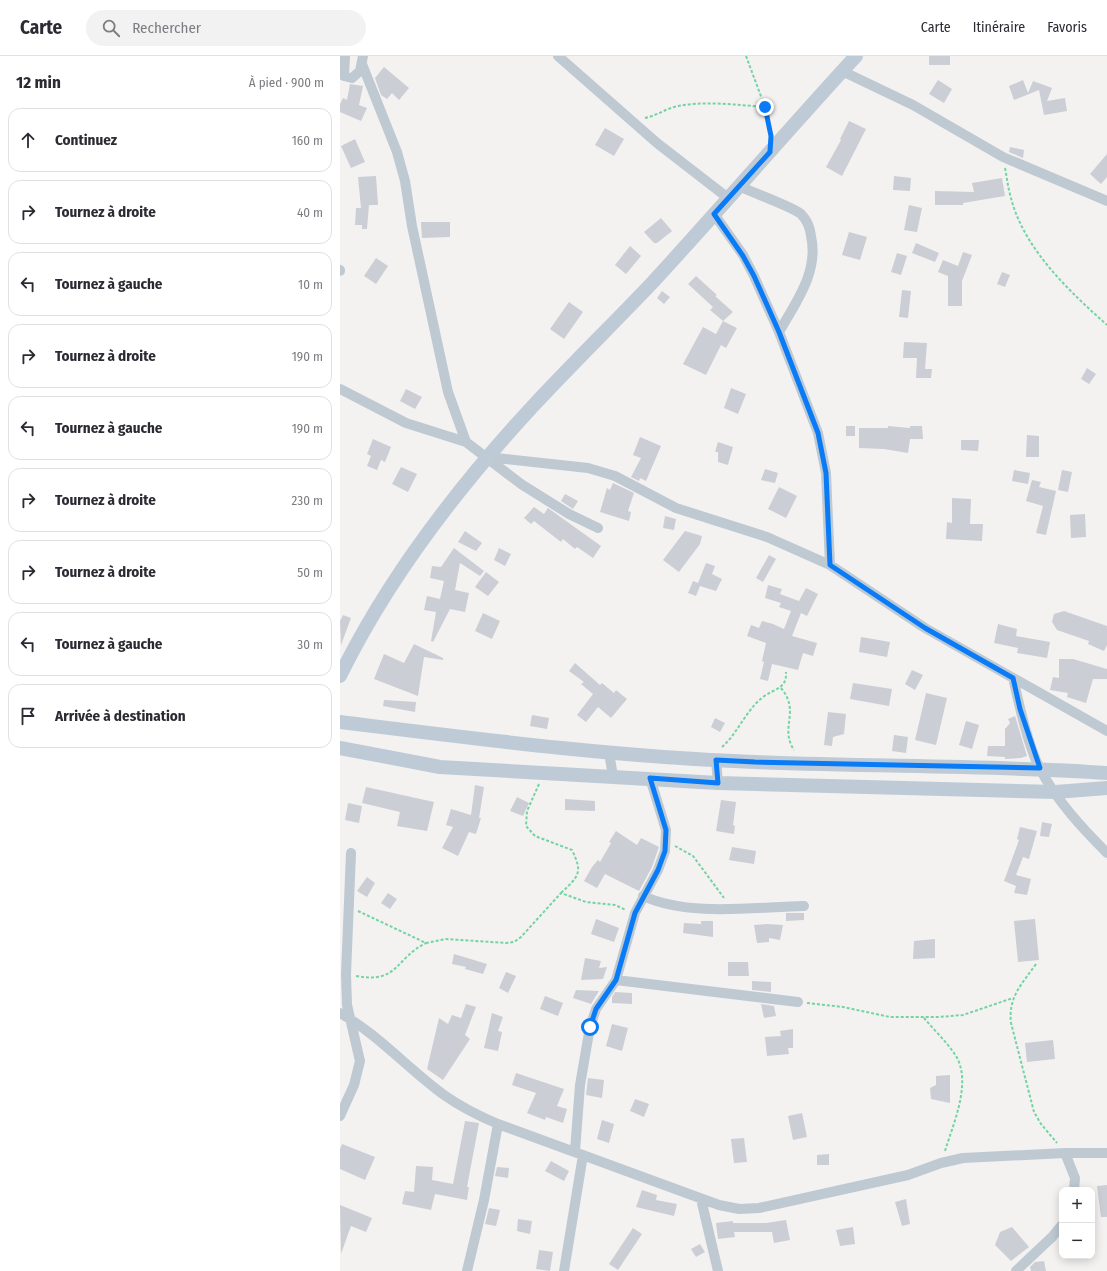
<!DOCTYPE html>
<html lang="fr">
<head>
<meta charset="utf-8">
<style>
	body { margin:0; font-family:"Fira Sans Condensed",sans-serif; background:#f2f2f3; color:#2b2b33 }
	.controls { position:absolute; right:12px; bottom:12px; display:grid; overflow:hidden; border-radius:8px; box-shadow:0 2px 10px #0003 }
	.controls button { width:36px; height:36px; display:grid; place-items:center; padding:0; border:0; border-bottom:1px solid #e1e1e2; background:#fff; color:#2b2b33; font:20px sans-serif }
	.stop { position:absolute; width:12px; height:12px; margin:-9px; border:3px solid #097bf6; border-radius:50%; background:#fff }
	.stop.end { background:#097bf6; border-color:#fff; box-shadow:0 1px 4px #0008 }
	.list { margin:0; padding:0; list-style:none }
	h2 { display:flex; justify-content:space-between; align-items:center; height:52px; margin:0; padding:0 16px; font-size:17px }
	h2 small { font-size:13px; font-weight:400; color:#7c7c81 }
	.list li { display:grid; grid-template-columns:26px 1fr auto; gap:12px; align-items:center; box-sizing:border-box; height:64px; margin:0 8px 8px; padding:0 8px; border:1px solid #e1e1e2; border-radius:12px }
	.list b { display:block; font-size:15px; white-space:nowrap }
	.list em { font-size:13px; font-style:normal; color:#7c7c81 }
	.icon { flex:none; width:22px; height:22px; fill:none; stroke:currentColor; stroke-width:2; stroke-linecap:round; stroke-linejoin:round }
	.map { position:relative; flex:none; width:767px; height:1215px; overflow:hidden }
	header { display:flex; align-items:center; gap:24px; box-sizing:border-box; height:56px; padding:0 20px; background:#fff; border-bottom:1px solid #e1e1e2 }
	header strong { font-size:19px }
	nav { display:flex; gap:22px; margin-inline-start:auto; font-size:14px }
	.search { width:280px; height:36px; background:#f2f2f3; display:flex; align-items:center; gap:10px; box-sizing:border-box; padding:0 14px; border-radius:22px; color:#7c7c81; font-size:15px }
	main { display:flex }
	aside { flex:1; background:#fff }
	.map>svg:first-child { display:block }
</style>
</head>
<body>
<header>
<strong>Carte</strong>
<div class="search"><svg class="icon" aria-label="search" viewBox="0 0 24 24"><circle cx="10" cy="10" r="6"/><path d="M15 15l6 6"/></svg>Rechercher</div>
<nav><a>Carte</a><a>Itinéraire</a><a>Favoris</a></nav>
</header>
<main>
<aside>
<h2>12 min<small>À pied · 900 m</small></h2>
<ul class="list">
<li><svg class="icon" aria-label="ahead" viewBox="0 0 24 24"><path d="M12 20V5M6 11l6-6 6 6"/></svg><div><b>Continuez</b></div><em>160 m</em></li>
<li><svg class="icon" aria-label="right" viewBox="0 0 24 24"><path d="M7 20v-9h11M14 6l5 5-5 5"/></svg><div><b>Tournez à droite</b></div><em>40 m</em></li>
<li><svg class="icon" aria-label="left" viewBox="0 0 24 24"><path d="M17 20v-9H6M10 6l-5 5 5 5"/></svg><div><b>Tournez à gauche</b></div><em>10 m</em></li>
<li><svg class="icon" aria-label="right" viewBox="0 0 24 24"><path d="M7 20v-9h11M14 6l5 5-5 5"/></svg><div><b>Tournez à droite</b></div><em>190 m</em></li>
<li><svg class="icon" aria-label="left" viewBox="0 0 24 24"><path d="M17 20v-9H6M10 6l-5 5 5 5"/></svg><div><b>Tournez à gauche</b></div><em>190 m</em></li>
<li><svg class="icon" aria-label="right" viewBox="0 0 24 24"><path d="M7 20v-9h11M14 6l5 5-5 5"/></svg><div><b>Tournez à droite</b></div><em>230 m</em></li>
<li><svg class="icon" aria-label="right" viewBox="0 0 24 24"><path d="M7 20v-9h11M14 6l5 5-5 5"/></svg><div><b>Tournez à droite</b></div><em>50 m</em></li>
<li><svg class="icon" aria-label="left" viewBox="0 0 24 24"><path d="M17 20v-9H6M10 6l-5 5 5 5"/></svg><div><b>Tournez à gauche</b></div><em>30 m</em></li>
<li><svg class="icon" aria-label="arrive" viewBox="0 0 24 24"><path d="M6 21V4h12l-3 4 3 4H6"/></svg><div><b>Arrivée à destination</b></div></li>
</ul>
</aside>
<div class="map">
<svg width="767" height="1215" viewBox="0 0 767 1215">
	<rect width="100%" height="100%" fill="#f4f1f1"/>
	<!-- building -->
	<path fill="#cbced4" d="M589,0H610V9H589Z
		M44,11L69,32L59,44L52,37L47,43L41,39L35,22Z
		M598,24L612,33L604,47L589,38Z
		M683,24L688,37L693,25L712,32L707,45L725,42L727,55L704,59L699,34L674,44L669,30Z
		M10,28L23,30L19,49L27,52L21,65L0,56V48L3,42L7,44Z
		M509,65L526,73L502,120L486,111L501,84L500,83Z
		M265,72L284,83L274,100L255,89Z
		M15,83L25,106L11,112L1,90Z
		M670,91L684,94L683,102L669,96Z
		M767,98V121L761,128L750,118Z
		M36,120L38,149H29L27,173H22V169H15L16,152H21L18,121Z
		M554,120L571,122L570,135L553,134Z
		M662,122L665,140L623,147V149H595V135L634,136L632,127Z
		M569,149L582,152L577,176L564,174Z
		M321,162L332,175L317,187H314L304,176Z
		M81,166H110V181L82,182Z
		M509,176L527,181L520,204L502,199Z
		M576,187L599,197L595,206L572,197Z
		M290,190L301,200L286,218L275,209Z
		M623,196L632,199L622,225V250H608V220L598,216L603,204L618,210Z
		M557,197L567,200L561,219L551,216Z
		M36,202L48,210L36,228L24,220Z
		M662,216L670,219L665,231L657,228Z
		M356,220L377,239L375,240L393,256L383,265L370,254L373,251L348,228Z
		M562,234L571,235L568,262L559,261Z
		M322,235L330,241L324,248L317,242Z
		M229,246L243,256L224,283L210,273Z
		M383,265L397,272L386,292L381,289L366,319L343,308L363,271L376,278Z
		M564,286L587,287L585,313H592L591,322H576L577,302H563Z
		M747,312L756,318L749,328L741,323Z
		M391,332L406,338L398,358L384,352Z
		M66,333L82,341L75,353L60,345Z
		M506,370H515V380H506Z
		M548,370L570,372V370H582L583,383H570L568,397L544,393L519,392V372H548Z
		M687,379L699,380V401H686Z
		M300,381L321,390L306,425L300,422L299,425L291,421L301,402L293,399Z
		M33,383L51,391L45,406L41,404L37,414L27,410L31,400L27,398Z
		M621,384H639L638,395L621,394Z
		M378,386L393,391L388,409L378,406V396H375Z
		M61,411L77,418L68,436L52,428Z
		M425,413L438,417L435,427L421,424Z
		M674,414L690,417L688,428L672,425Z
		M722,414L732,416L728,436L718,434Z
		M692,424L701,426L699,431L716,435L706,479L696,477L703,450L686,445Z
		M273,427L294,437L288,455L291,456L289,465L260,456L267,432L270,434Z
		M439,431L457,440L446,462L428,453Z
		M225,438L238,445L233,453L221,445Z
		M612,442L631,443L630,468H643L642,485L606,483L607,466L612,467Z
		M194,451L204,458L208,452L261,490L253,502L237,491L235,493L223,483L221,486L194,465L191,468L184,462Z
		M745,458L746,481L731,482L730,459Z
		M325,460L336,463L334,474L323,472Z
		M125,475L142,487L136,495L118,486Z
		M345,475L362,480L360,488L339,516L323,504Z
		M114,492L144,515L140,520L120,507L115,534L129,537L125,556L110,553L93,586L91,585L96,556L84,554L87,540L100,543L104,525L90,522L92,510L101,511Z
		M159,492L171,498L165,510L154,504Z
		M429,499L436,503L423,526L416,522Z
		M366,507L375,510L372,518L382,523L376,535L360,530L356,540L348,537L353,525L358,527Z
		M146,516L159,526L148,540L135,531Z
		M428,529L442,533L440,538L459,545L466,532L478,538L467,560L461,557L452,580L477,587L473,600L463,597L458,614L432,608L428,625L420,623L424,606L422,605L426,587L407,580L411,569L419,572L422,565L433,568L444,573L451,555L439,551L441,547L425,542Z
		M724,555L767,570V589L764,595L748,588L749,585L717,574L712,566L714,558Z
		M143,557L160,565L152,583L135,575Z
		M3,559L11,562L1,589L0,565Z
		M658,568L677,573L676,580L710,586L707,602L677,597L678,592L654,587Z
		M521,581L550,586L547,601L519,596Z
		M74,588L103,602V604L84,601L78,640L34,623L44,598L64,607Z
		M719,603H733L767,613V623H753L746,647L727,641L728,637L710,634L713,621L719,622Z
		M235,607L260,629L262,627L274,637L276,634L287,643L271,662L258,651L246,666L237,659L253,638L241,628L244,626L229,615Z
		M572,614L583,619L575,634L565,628Z
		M513,627L552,633L549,650L510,643Z
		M586,637L607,642L596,689L575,684Z
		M44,644L76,646L75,656L43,650Z
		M488,656L506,658L504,678L493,681L492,690L484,689Z
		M192,659L209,662L207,673L190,670Z
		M675,660L687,700L681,702L665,703V701L647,700L648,690H665V673L670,667L668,663Z
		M375,662L385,667L380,676L371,671Z
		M626,665L639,669L632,693L619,689Z
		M554,679L568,681L566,697L552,695Z
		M135,729L144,731L139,762H141L136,778L129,776L118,800L102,792L113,771L106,769L111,753L131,759Z
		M26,731L94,746L87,775L57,770L60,756L22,747Z
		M177,741L189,747L183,760L170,755Z
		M225,743L255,745V755L225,754Z
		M381,744L396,746L393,769L395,770L394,778L376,775Z
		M8,747L22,750L19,767L5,764Z
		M702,766L712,768L709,781L700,780Z
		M680,771L697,775L689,803L683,801L676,819L691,823L687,839L674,837L676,830L664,825L679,784L677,783Z
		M276,775L297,789L301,782L319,791L312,811L299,835L265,818L257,832L244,825L252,811L258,804L260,806L271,787L269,786Z
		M392,791L416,795L414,808L389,804Z
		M27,821L35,827L27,841L17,835Z
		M48,837L57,843L50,853L41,847Z
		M446,857H464V864L446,865Z
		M256,863L279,872L274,886L251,878Z
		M695,863L699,904L678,906L674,865Z
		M361,865H373V881L343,877L344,867L361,868Z
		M427,868L443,869L440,884L429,882V886L417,887L414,869Z
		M595,883V902L573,903L574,885Z
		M114,898L147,908L143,918L125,913L126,911L112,908Z
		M245,902L261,905L259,912L267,911L263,923L241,924Z
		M388,906H408L409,920H388Z
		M166,916L176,920L168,937L159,932Z
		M412,925L431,926V936L412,934Z
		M236,934L259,935L251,948L233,942Z
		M275,936L292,937V948L272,947V941Z
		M205,940L223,947L218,960L200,953Z
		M126,948L136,951L125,979L130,983L103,1024L87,1013L99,962L108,968L112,959L121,962Z
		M421,948L434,950L436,960L424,962Z
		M152,957L163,961L158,975L162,976L158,995L144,992Z
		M272,968L288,972L282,995L266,990Z
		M453,973V992H448L449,998L427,1000L425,981L441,980L440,975Z
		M713,984L715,1003L687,1006L685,987Z
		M176,1017L224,1033L217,1050L227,1053L223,1067L206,1061L205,1064L187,1057L196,1037L172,1029Z
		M610,1019V1047L591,1043L590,1032L596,1029V1020Z
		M248,1022L264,1024L262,1042L246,1039Z
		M295,1043L309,1048L304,1061L290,1055Z
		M462,1057L467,1081L453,1084L448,1060Z
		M262,1064L274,1068L269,1087L257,1083Z
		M125,1065L139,1067L127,1131H129L127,1144L95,1138L91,1154L62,1148L65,1135L74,1136L76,1110L93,1111L92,1124L113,1128Z
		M404,1082L407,1106L394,1107L391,1083Z
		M2,1088L35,1101L25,1124L0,1113V1093Z
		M489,1098V1109H477V1099Z
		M211,1105L229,1115L224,1125L205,1115Z
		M157,1111L169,1112L168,1122L155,1120Z
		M767,1129V1161H761L757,1130Z
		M302,1134L317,1139L316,1144L337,1148L334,1160L296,1151Z
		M566,1143L570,1168L562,1170L555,1146Z
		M0,1149L32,1162L26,1176L11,1170L1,1198Z
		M149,1152L160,1154L156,1170L145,1168Z
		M178,1163L192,1165L190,1178L177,1175Z
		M446,1164L450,1184L434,1187L432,1176H394L395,1181L378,1183L376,1167L393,1165V1167H426Z
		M513,1171L515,1188L500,1190L496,1174Z
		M672,1171L689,1191L671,1205L655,1189L660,1176Z
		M293,1172L302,1178L278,1214L269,1208Z
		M360,1188L365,1196L356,1201L351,1193Z
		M199,1194L213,1196L210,1215L196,1213Z
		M704,1205L706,1215H691L690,1211L695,1206Z"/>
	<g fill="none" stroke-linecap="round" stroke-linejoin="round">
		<!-- path -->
		<path stroke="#72d5a0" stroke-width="2" stroke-dasharray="3 2" stroke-linecap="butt" d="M406,0L425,51L430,77
			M305,62C315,60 324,54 334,51C363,44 396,49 425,51
			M665,112C667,122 668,132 671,142C684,193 729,235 767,269
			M441,632C461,656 439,671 454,694
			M382,691C398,677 406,654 423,641C435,632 447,633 446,616
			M199,728L187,755L186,770L195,780L232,794C243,817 239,820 221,837
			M335,790L353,800L384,842
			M18,855L86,887L106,883L166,887L174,886L181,881L221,837L246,846L275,849L286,854
			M696,908C682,928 668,941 671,967L694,1056L701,1068L717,1087
			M16,920C59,928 55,902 86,887
			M467,947L503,951L550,961H598L623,959L673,942
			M584,962C594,974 607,986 616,1000C632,1027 613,1068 605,1095"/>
		<!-- street -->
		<path stroke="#bec9d2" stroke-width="10" d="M5,0L4,20L12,22L20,15L23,0
			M218,0L317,87L388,142
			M22,8L57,96L65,125L72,170L108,336L126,386
			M502,15L573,49L663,101L767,145
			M374,158L403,199L414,220L439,276C456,246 479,216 471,180C470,171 467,164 461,158C453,151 411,136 399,130
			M0,215V214
			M439,276L478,377L486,417L490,509
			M0,333L66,367L126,386L181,428L229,458L258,472
			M148,401L248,412L275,420L336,452L427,481L490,509L585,572L767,675
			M673,622C679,648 688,690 700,713C717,745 742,772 767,797
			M269,697L273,720
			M376,704L378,727
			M303,840C350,861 413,851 464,850
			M276,924L458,946
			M0,957C39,979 68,1013 104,1039C121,1051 139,1060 158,1068L379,1149L399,1153L419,1152L568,1119L601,1107L623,1102L725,1097H767
			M0,1060L14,1029L20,1005L7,949L6,918L11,797
			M235,1095L240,1029L250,971L256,953L276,924L295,857L318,814L325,795L326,774L310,722
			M725,1097L735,1122L734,1134
			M361,1143L378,1215
			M127,1215L144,1144L158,1068
			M224,1215L243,1099
			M676,1215L712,1181L722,1169"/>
		<!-- secondary -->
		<path stroke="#becbd6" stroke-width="14" d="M0,620C48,522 119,430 193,350C232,308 273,268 312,227C381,152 447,75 516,0
			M0,666C138,683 276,701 415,706C533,711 650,709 767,717
			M0,692L100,711L378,727L716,736L767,732"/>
	</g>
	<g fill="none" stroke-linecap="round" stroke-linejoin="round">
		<!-- route -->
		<path stroke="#097bf6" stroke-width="5" d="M250,971L256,953L276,924L295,857L318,814L325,795L326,774L310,722L378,727L376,704L415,706L700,712L680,653L673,622L585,572L490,509L486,417L478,377L439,276L414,220L403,200L374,158L430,96L431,80L425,51"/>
	</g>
</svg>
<div class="controls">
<button>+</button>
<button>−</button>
</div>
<div class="stop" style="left:250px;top:971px"></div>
<div class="stop end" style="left:425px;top:51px"></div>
</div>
</main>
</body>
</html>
